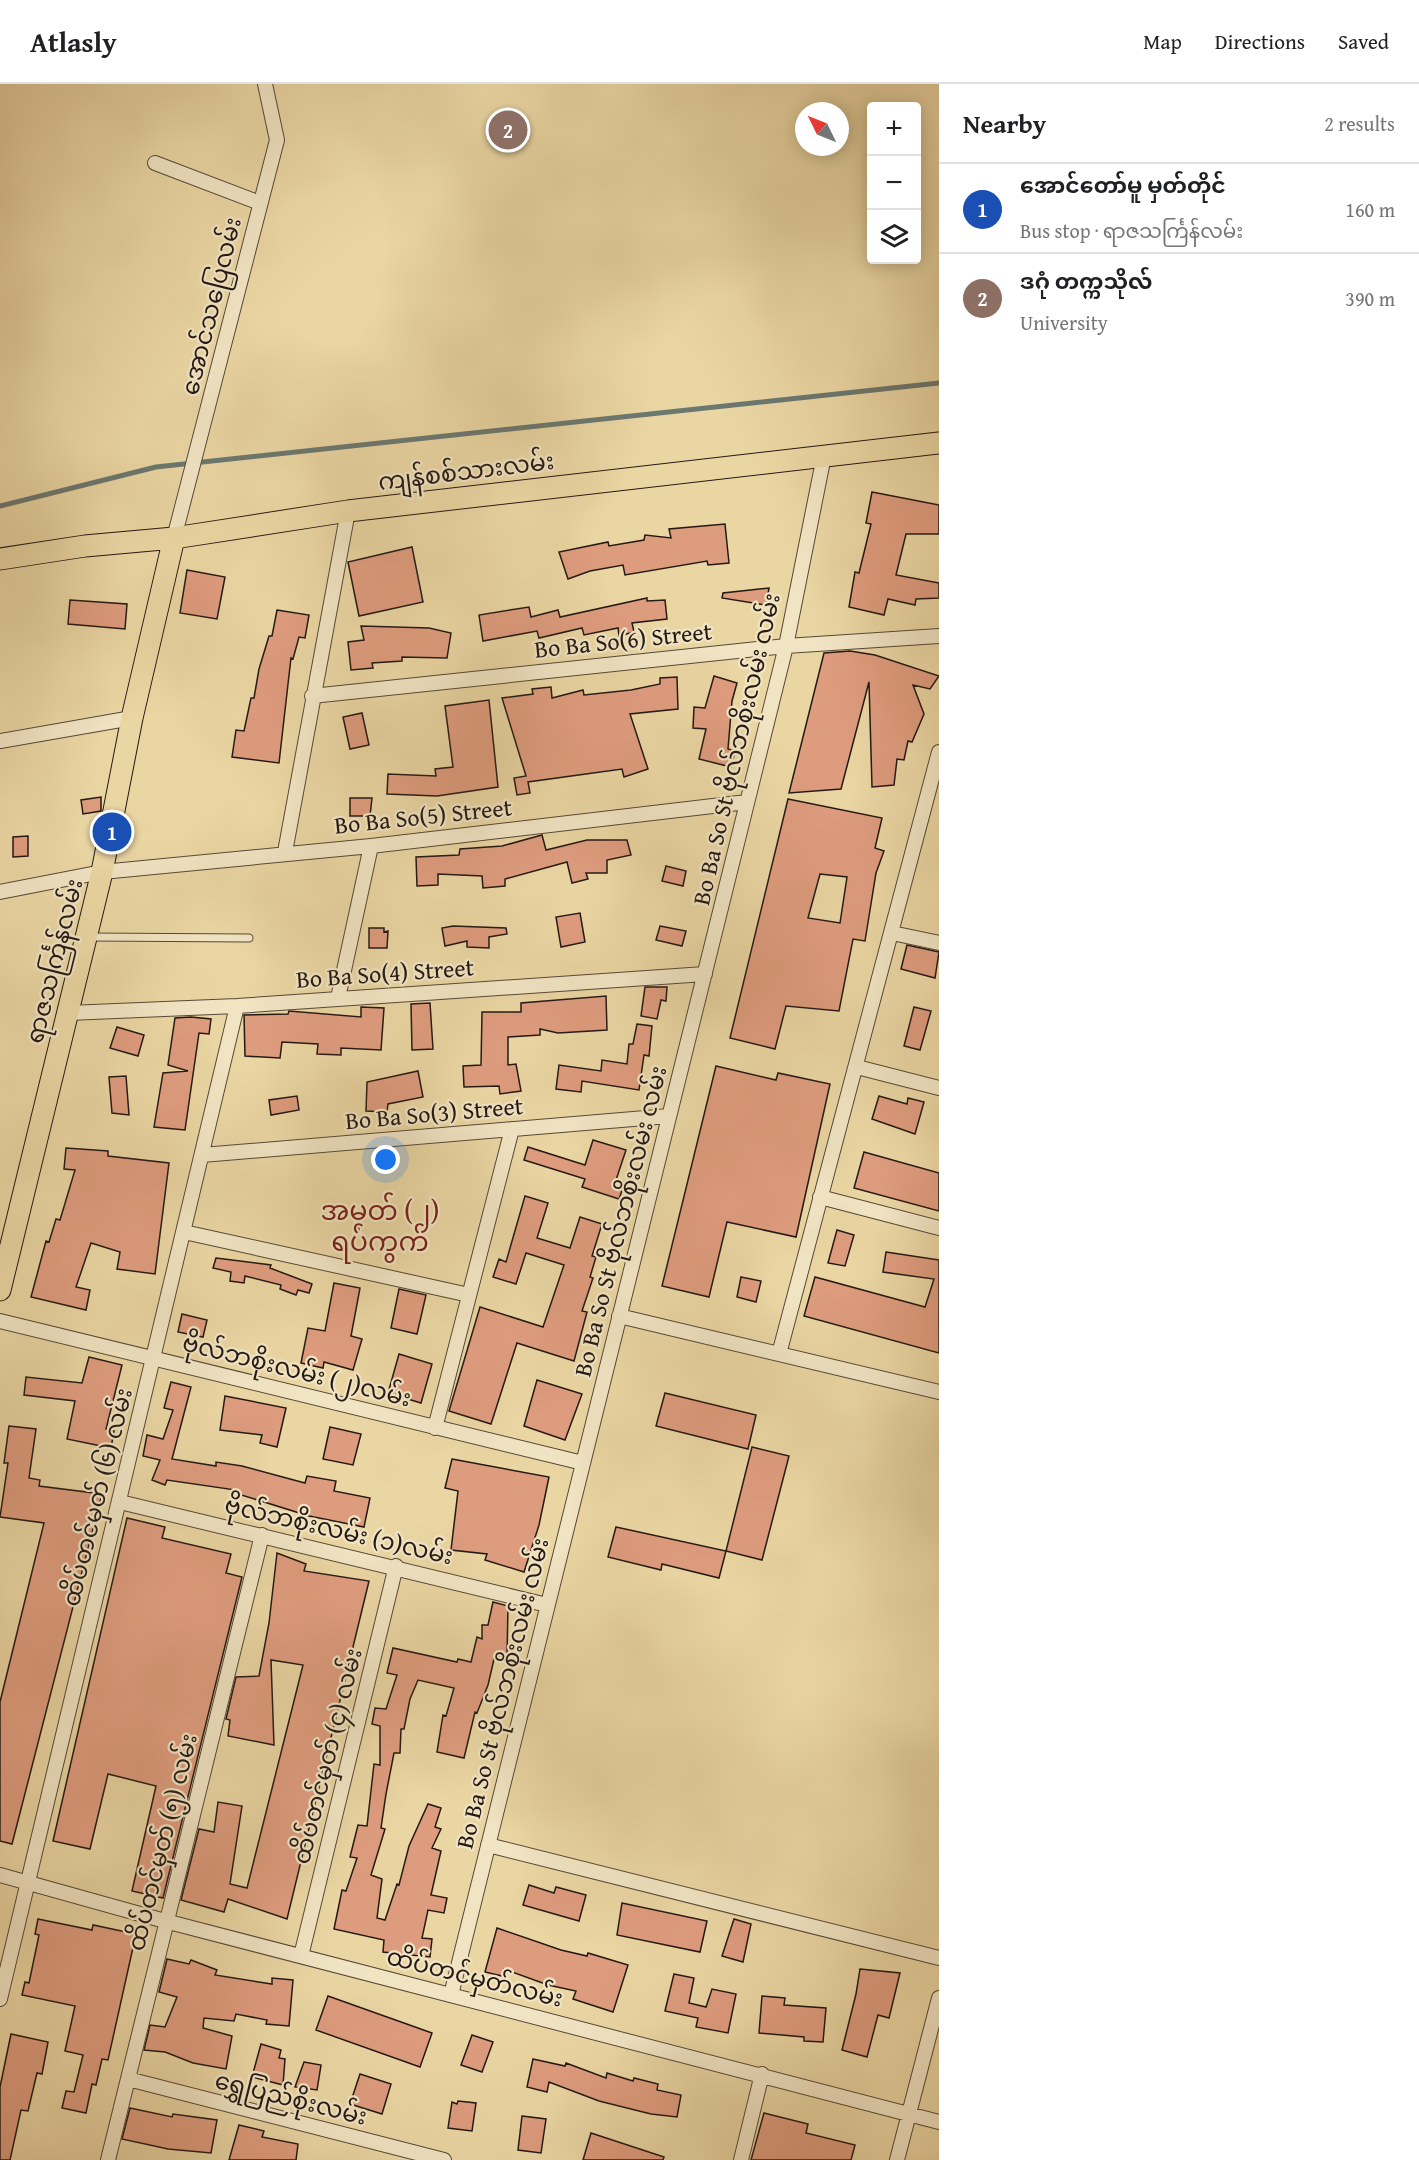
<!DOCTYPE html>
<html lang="en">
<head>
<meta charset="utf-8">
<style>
	body { margin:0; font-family:"Gentium Book Plus","Noto Sans Myanmar",serif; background:#f2f2f2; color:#202124 }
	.controls { position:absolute; right:18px; top:18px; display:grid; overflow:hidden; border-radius:6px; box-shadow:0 3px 15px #0003 }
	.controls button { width:54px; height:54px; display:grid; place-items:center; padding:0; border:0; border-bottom:2px solid #e0e0e0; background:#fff; color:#202124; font:30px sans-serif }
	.compass { position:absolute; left:795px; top:18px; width:54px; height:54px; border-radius:50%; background:#fff; box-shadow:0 3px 15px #0003; rotate:313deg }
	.you { position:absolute; left:386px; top:1076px; width:21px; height:21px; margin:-15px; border:4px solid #fff; border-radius:50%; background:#1a73e8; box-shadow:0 0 0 9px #1a73e833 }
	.badge { display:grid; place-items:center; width:39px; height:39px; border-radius:50%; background:#8f2418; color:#fff; font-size:20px; font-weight:700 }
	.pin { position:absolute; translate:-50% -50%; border:3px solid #fff; box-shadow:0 2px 6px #0006 }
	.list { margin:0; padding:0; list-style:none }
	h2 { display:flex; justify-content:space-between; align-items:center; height:78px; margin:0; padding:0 24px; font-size:26px }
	h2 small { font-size:20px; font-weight:400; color:#757577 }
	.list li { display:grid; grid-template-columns:39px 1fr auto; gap:18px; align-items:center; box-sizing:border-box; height:90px; padding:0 24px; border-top:2px solid #e0e0e0 }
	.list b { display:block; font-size:22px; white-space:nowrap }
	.list p { margin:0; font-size:20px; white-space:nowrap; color:#757577 }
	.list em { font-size:20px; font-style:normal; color:#757577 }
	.icon { flex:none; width:33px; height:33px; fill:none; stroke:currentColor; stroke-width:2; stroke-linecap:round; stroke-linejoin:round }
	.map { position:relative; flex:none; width:939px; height:2076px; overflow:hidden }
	header { display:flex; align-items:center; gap:36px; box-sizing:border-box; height:84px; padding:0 30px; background:#fff; border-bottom:2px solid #e0e0e0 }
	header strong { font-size:28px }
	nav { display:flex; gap:33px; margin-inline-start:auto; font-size:21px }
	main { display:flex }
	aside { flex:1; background:#fff }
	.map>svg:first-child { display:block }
</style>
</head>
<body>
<header>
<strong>Atlasly</strong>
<nav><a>Map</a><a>Directions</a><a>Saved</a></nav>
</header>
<main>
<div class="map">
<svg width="939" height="2076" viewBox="0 0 939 2076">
	<rect width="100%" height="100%" fill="#ead6a3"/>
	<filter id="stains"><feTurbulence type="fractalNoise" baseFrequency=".00333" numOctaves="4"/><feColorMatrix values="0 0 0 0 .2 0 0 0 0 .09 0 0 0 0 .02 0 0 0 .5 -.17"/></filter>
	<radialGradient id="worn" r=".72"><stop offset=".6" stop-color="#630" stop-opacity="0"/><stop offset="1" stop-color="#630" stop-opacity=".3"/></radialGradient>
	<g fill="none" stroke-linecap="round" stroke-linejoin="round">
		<!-- stream -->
		<path stroke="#6b7870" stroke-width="5" d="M0,422L156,383L939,299"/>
	</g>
	<!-- building -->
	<path fill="#de9c7e" stroke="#251914" stroke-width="1.5" fill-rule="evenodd" d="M872,408L939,421V450H906L896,491L939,499V514L916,515L915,521L888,515L884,531L849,523L855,488L859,489L871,440L866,439Z
		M725,440L729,479L708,481L707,477L625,491L623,481L590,487L568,495L559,468L608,458L609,462L644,456L645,451L671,454L669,445Z
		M412,463L423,518L359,532L348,478Z
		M187,486L225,493L217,535L180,529Z
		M769,504L766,521L722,514L723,509Z
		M647,514V517L665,516L667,535L632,539L634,548L619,552L618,544L584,551L582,544L539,554L537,547L483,557L479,531L529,523L531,533L558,526L560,533Z
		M70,516L127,520L125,545L68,540Z
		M277,526L309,531L305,554L299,553L293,575L291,574L279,679L232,673L236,646L244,647L251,614H254L259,585L269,552H272Z
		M361,542L429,544L451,549L447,574L402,573V577L372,579L373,584L351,586L348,558L364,556Z
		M850,567L875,571L939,592L930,605L913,601L924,630L912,658L908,657L904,676L897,675L894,701L872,703L869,598L841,705L789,709L824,569Z
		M714,592L737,599L732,617L728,665L735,667L731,683L699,675L706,645L693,644L694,623L705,624Z
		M677,593L678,625L630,630L648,685L624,693L622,685L528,698L530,709L517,711L514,694L526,692L502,614L533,610L532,605L551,603L552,614L583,606L584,611L631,606L660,600V594Z
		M489,616L498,703L437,712L387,710L388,690L436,692L435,685L453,683L445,622Z
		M362,629L369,661L350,665L343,633Z
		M101,713V727L83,730L81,716Z
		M350,714H372L370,732H350Z
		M788,715L882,734L875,764L884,767L876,789L865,857L853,855L839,927L786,922L775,965L730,954ZM820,790L847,793L840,839L808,834Z
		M542,751L546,766L587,756H627L631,771L607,776V789H586L588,795L572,799L567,778L505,795V802L483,804L482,792L438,790V801L417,802L416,773L459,771L460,765L502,762Z
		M28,752V772L13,773V753Z
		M666,782L686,787L683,802L662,797Z
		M580,829L585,858L561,863L556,833Z
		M453,842L506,844L507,850L489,853V864L467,863V857L445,862L442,844Z
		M660,842L686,847L682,862L656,856Z
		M369,844H384V848L388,847L387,864H369Z
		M907,861L939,868L935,894L901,885Z
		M645,903H667L666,917L661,916L657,935L641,932Z
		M606,912L607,946L558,949L540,945V951L508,953V981L516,980L521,1007L500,1010L499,1002L464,1003L463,982L481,981L482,928H521V919Z
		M430,919L433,965L412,966L411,920Z
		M361,923L384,924L381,966L341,964V971L317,970L318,960L282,958L280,974L245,972L244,931L288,930L289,927L361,933Z
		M914,923L931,927L920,966L904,962Z
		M191,933L211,935L209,950L199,949L185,1046L154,1043L163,989L188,987L168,981L175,934Z
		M637,940L652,942L649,972L644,971L639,1006L582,997L581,1008L556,1005L559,981L601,987L602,976L627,980L629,960H633Z
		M117,943L144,951L138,972L110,964Z
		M716,982L776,996L778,989L830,1000L796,1153L727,1138L709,1213L662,1202Z
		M418,987L423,1013L388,1020L387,1028L366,1027L367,998Z
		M126,992L129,1031L112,1029L109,993Z
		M297,1012L299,1026L271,1031L269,1016Z
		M879,1012L907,1020L908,1014L924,1018L915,1050L872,1035Z
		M593,1056L626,1066L616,1096L625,1098L619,1115L582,1103L585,1095L524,1076L528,1063L585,1081Z
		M66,1064L108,1067V1072L169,1079L155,1190L117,1185L120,1168L91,1159L76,1203L90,1206L86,1226L31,1213L46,1157L49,1158L56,1135L60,1136L75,1086L64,1085Z
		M864,1068L939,1089V1127L854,1104Z
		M525,1112L548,1119L537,1154L570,1164L580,1133L602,1140L592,1172L596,1173L590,1193L593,1194L582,1227L587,1228L574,1277L517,1259L491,1340L449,1327L480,1223L543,1243L564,1181L526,1169L516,1200L493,1193L499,1175L506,1178Z
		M837,1146L854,1151L845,1182L828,1179Z
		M886,1168L939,1176V1269L804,1232L815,1193L925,1223L934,1195L883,1188Z
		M216,1174L271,1181L270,1184L312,1200L309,1209L298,1206L296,1211L280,1205L281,1201L245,1192L244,1199L230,1197L231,1188L213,1184Z
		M741,1193L761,1197L756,1218L737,1213Z
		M334,1199L360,1204L351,1252L362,1255L353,1286L324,1278L323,1284L301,1279L308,1244L325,1247Z
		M399,1205L426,1211L417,1250L391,1244Z
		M182,1230L207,1236L203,1253L178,1248Z
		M399,1270L432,1280L421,1319L388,1309Z
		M89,1273L122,1281L106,1345L114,1347L111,1364L67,1355L75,1317L24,1311L26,1293L82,1299Z
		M537,1296L582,1310L565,1356L524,1342Z
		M171,1298L191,1303L172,1375L216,1382V1378L242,1382L305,1399L307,1392L336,1397L334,1407L370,1414L364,1443L309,1432L235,1409L236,1406L167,1396L165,1401L152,1396L160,1376L143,1372L147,1351L163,1355L173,1326L164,1324Z
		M665,1309L756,1331L748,1365L656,1342Z
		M225,1312L286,1324L277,1363L260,1359L262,1351L220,1346Z
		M9,1342L36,1345L29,1394L40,1396L39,1402L102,1410L12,1760L0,1757V1618L44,1439L0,1433L8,1379H4Z
		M330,1343L361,1350L353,1381L323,1375Z
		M752,1363L789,1372L762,1476L726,1467Z
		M452,1375L549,1393L539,1441L524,1488L485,1476L487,1470L451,1466L458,1407L445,1404Z
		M127,1434L165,1443L162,1454L231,1470L226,1489L242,1493L163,1814L132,1807L156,1702L108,1690L90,1765L53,1757Z
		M616,1443L726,1467L719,1494L662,1480L661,1486L608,1473Z
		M277,1469L306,1480L304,1487L369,1497L287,1835L228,1815L224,1828L181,1816L199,1745L214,1748L218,1718L242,1722L230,1800L247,1804L303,1581L271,1576L274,1661L228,1652L230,1636L226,1635L236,1593L259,1592L269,1539Z
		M493,1518L508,1522L507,1574L495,1571L488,1601L477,1629L475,1628L464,1674L437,1668L443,1631L446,1632L454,1604L418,1596L410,1615L404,1645H401L400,1669H394L386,1710L381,1744L385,1745L371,1791L382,1795L377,1834L385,1836L397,1800L399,1801L409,1762L428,1720L441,1724L435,1743L441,1745L432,1764L441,1767L431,1811L447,1814L444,1829L428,1826L422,1854L432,1855L430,1873L383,1868L384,1856L334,1845L342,1806L346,1807L357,1774L350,1773L358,1741L367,1742L374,1680L380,1681V1642L372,1640L375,1624L386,1625L397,1591L387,1589L393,1564L457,1578L458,1575L471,1578L477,1553L482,1555V1541H488Z
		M529,1801L554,1809L556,1803L586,1811L579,1837L523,1821Z
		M622,1819L707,1837L700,1868L617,1851Z
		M38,1835L92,1846L93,1841L136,1850L108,1976L102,1975L96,2001L92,2000L86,2029L62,2024L66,2007L74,2008L83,1971L65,1967L75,1922L22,1911L25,1898L29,1899L39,1851L35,1850Z
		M734,1835L751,1840L743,1878L722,1872Z
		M497,1844L561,1866L587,1872L588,1869L628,1881L613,1928L573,1915L576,1907L548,1901L504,1885L502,1892L485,1888Z
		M167,1875L189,1880L191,1876L217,1886L215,1891L272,1900V1894L293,1896L289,1942L266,1940L267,1936L236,1930L234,1937L204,1934L203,1944L232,1952L226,1985L193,1979L165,1968L144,1966L150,1941L165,1943L177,1913L159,1908Z
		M860,1885L900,1889L889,1934L878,1931L867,1973L842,1966L856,1910Z
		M674,1890L694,1894L689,1919L706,1923L712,1905L736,1910L728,1949L696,1943L698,1934L665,1927Z
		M328,1912L432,1949L420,1983L316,1946Z
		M762,1912L785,1914L784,1921L826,1924L823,1958L804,1957V1953L759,1949Z
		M11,1950L48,1958L42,1990L37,1989L28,2027L21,2026L10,2076H0V2003Z
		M472,1951L493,1958L482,1988L461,1981Z
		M261,1960L281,1966L279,1974L285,1975L283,2001L252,1993Z
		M533,1975L565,1982L566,1979L606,1994L607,1989L633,1997L634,1994L658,2000L657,2006L681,2011L677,2033L651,2030L599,2017L549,1998L547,2008L527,2003Z
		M304,1978L321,1981L317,2006L295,2003Z
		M360,1990L391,2000L382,2030L350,2020Z
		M458,2017L476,2019L472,2047L448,2044L452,2018L457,2020Z
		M130,2024L172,2033L173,2030L217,2036L211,2069L168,2065L122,2055Z
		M764,2029L808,2040L806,2049L855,2061L851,2076H751Z
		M522,2032L546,2035L541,2069L518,2066Z
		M239,2041L264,2047L262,2053L298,2060L296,2076H229Z
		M591,2049L664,2073L663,2076H583Z"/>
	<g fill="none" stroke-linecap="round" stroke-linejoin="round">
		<!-- lane casing -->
		<g stroke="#564838" stroke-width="9">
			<path id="lane" d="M90,853L249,854"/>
		</g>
		<!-- street casing -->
		<g stroke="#564838" stroke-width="16">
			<path id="street" d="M155,79L260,119
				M174,454L277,56L265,0
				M312,612L786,562L939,552
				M0,657L132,634
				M285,768L348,427
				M0,808L102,788L371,762L747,718
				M892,849L939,859
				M338,914L371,762
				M68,929L237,922L705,890
				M857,983L939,1004
				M202,1071L669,1032
				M820,1113L939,1144
				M184,1148L469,1211
				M619,1232L939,1308
				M0,1237L583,1379
				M779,1270L939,668
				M435,1344L512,1045
				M120,1418L547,1521
				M488,1761L939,1874
				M0,1791L165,1837L939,2038
				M301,1872L396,1482
				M451,1911L786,562L824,372
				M0,1915L237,922
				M128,1995L444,2076
				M108,2076L262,1451
				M741,2076L762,1990
				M897,2076L939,1914"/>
		</g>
		<!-- primary casing -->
		<g stroke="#251914" stroke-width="23">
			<path id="primary" d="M0,475L85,462L174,454L348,427L939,359
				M0,1206L102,788L132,634L174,454"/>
		</g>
		<!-- lane -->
		<use href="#lane" stroke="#f1e4c3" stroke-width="7"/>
		<!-- street -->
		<use href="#street" stroke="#f1e4c3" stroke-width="14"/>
		<!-- primary -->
		<use href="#primary" stroke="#ead6a3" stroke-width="21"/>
	</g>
	<g text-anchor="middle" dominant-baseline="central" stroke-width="4.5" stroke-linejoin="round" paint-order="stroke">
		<!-- street labels -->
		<g font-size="24" fill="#251914" stroke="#f1e4c3">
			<text transform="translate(211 222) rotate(-76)">အောင်သပြေလမ်း</text>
			<text transform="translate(466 387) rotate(-7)">ကျန်စစ်သားလမ်း</text>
			<text transform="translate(623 556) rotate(-6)">Bo Ba So(6) Street</text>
			<text transform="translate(736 665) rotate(-77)">Bo Ba So St ဗိုလ်ဘစိုးလမ်း လမ်း</text>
			<text transform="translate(423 732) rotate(-6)">Bo Ba So(5) Street</text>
			<text transform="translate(54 877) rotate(-76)">ရာဇသင်္ကြန်လမ်း</text>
			<text transform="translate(385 889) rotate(-4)">Bo Ba So(4) Street</text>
			<text transform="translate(434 1029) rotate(-5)">Bo Ba So(3) Street</text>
			<text transform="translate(620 1137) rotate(-76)">Bo Ba So St ဗိုလ်ဘစိုးလမ်း လမ်း</text>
			<text transform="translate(297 1286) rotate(14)">ဗိုလ်ဘစိုးလမ်း (၂)လမ်း</text>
			<text transform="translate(97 1413) rotate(-76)">ထိပ်တင်မှတ် (၆) လမ်း</text>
			<text transform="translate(339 1446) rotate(13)">ဗိုလ်ဘစိုးလမ်း (၁)လမ်း</text>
			<text transform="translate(502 1609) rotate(-76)">Bo Ba So St ဗိုလ်ဘစိုးလမ်း လမ်း</text>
			<text transform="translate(327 1672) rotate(-76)">ထိပ်တင်မှတ် (၄) လမ်း</text>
			<text transform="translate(162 1758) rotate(-76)">ထိပ်တင်မှတ် (၅) လမ်း</text>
			<text transform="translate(475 1893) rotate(14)">ထိပ်တင်မှတ်လမ်း</text>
			<text transform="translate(291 2014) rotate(14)">ရွှေပြည်စိုးလမ်း</text>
		</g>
		<!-- quarter labels -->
		<g font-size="27" fill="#7a1f14" stroke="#f1e4c3">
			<text x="380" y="1126">အမှတ် (၂)<tspan x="380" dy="31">ရပ်ကွက်</tspan></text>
		</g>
	</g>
	<rect width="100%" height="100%" filter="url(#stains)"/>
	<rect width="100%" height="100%" fill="url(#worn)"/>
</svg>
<div class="controls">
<button>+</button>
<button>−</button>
<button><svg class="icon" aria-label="layers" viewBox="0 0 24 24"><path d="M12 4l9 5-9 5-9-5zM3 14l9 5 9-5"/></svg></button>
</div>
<svg class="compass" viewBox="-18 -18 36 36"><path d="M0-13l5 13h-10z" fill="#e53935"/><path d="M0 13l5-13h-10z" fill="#757577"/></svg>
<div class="you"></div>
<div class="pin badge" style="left:112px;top:748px;background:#1a4fb4">1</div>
<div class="pin badge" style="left:508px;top:46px;background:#8d6e63">2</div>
</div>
<aside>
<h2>Nearby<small>2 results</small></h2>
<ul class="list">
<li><span class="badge" style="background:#1a4fb4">1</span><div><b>အောင်တော်မူ မှတ်တိုင်</b><p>Bus stop · ရာဇသင်္ကြန်လမ်း</p></div><em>160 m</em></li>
<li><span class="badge" style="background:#8d6e63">2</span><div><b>ဒဂုံ တက္ကသိုလ်</b><p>University</p></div><em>390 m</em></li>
</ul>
</aside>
</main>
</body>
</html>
